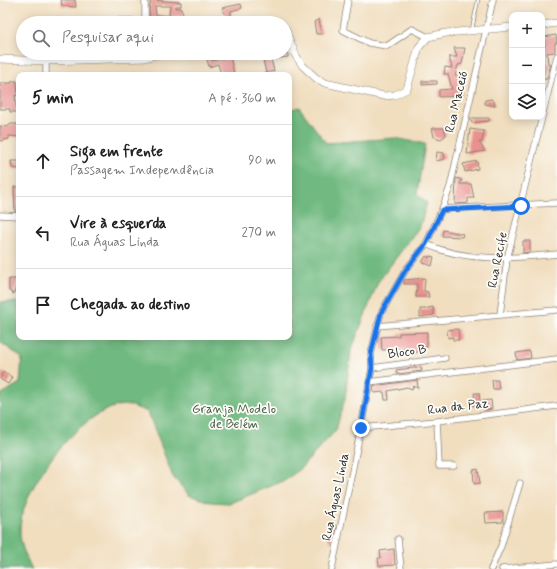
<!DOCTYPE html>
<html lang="pt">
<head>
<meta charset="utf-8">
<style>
	body { margin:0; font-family:Mynerve,sans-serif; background:#f6f6f6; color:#222 }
	.controls { position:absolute; right:12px; top:12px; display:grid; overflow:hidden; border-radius:8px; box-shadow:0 2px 10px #0003 }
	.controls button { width:36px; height:36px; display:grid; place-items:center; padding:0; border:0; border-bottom:1px solid #e0e0e0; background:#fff; color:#222; font:20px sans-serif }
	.stop { position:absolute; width:12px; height:12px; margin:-9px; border:3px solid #1a73e8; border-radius:50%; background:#fff }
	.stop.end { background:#1a73e8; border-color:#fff; box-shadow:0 1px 4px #0008 }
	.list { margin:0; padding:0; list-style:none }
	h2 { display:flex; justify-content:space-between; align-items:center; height:52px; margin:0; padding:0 16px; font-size:17px }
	h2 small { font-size:13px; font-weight:400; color:#767676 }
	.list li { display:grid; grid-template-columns:26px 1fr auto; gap:12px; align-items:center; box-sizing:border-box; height:72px; padding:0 16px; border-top:1px solid #e0e0e0 }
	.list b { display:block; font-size:15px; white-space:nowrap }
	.list p { margin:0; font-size:13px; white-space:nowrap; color:#767676 }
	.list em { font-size:13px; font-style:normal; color:#767676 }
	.icon { flex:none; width:22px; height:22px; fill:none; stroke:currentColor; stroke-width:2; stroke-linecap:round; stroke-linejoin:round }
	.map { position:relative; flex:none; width:557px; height:569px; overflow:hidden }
	.search { position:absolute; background:#fff; box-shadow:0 2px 10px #0003; left:16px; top:16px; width:276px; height:44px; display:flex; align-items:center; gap:10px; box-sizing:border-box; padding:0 14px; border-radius:22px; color:#767676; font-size:15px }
	.panel { position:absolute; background:#fff; box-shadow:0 2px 10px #0003; left:16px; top:72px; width:276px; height:268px; border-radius:8px }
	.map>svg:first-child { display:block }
</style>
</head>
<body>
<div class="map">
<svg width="557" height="569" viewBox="0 0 557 569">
	<rect width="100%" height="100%" fill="#fdfcf7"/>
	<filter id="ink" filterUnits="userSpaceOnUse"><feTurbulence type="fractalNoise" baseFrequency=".025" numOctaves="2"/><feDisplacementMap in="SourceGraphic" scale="8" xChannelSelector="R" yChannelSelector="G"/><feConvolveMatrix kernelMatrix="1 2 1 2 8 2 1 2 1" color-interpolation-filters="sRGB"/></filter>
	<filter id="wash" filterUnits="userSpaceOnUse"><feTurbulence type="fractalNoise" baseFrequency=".012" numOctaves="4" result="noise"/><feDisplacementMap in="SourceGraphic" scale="16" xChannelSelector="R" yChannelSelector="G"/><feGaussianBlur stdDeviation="0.9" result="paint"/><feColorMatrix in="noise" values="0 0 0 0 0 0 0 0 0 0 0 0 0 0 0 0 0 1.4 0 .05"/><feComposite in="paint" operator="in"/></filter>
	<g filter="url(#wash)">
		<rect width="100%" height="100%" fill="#f1debf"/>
		<!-- forest -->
		<path fill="#6fb980" stroke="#4d7256" d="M299,107L326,143L395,138L425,144L417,194L427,203L420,226L378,282L351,351L345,398L336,430L303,466L286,480L230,503L210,502L189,495L173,477L148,412C141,410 131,404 124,405C81,408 19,489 20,532C20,544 26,558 32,569H0V395L20,383L22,358L0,342V302H19V337H289V110Z"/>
		<g id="blocks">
			<!-- building -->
			<path fill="#ea908f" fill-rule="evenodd" d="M61,0H75L76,7L62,6Z
				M151,0L181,2V6H176L175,8H181L184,16H169L171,22L151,23L149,10ZM155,6H170L169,16L156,15Z
				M241,4L242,8L231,11V18L223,19L226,15L222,8Z
				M107,18H134V20L108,23Z
				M319,19L322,34H316L314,22Z
				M556,35L557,43H555V52L547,53L548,64H551L547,79H542V56L543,46H545L544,37Z
				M454,48H465L462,64L458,65L455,76H460L462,96L439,97V90L452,89L448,74H444L445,67L452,68L449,57H457Z
				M274,53L288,54V57L271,59L274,71L266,73L262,55L275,54Z
				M230,57L234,73L221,74L218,64L209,67L207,59H212V61Z
				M12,81H17L18,96L15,95L17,112H10V109H0V83H12Z
				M422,81H437V84L422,85Z
				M491,99L494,101L495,106L485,104V100Z
				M470,118H489V121L472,123Z
				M11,124H19V137L9,136V139L0,141V126L7,127Z
				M432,128H444L446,135L441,139L434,137Z
				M470,129L484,131L482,142H479L485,151L467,154Z
				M437,152L444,153L445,159L436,161Z
				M11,161H19V169L12,168Z
				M477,161L478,169L465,172L463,164Z
				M456,178L462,180L460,184H471L474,198H468V203L455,204Z
				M14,187H18L19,212H15Z
				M443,230L463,234L462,237L442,236Z
				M523,241H530V252L523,253Z
				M426,256L429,258V256L434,257L432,266L422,262Z
				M425,278L424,291L428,292L429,297H416L417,284H404V280Z
				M9,279H18L14,294L9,291Z
				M433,307L434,315L420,317V309H428V308Z
				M458,329L459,340H453V337L448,338L447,330Z
				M427,332V347H422V352H415L414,355L406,352L405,349L382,350L381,337L399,336V333Z
				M530,351L531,358L517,360L516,353Z
				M421,367L422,371L397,374L396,370Z
				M3,372L12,377L8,384L0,379Z
				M417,380L418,388L413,386L412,389L407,387L388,391L389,400H385L384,392L374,393L373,386Z
				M492,380H498L499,389H493Z
				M474,393H479L480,401L491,400L492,409L485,410L484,405L473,406L472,402H475Z
				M478,469L480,483L474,484L473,470Z
				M503,512V522L486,523L485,513Z
				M333,524L337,526L331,543L328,538Z
				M394,549L395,565L379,566L378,558H381L380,551Z"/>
		</g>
	</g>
	<g filter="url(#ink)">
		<use href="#blocks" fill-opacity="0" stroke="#8e8475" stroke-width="1"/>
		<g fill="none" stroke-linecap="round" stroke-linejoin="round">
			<!-- service casing -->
			<g stroke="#8e8475" stroke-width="4">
				<path id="service" d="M472,29L478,0"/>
			</g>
			<!-- minor casing -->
			<g stroke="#8e8475" stroke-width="7">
				<path id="minor" d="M348,0L343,30L369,43L387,46L412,29L428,37
					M145,23V0
					M46,75V61
					M542,117L557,56
					M442,209L557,203
					M0,215L19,216
					M426,244C467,263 513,258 557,254
					M500,315L507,259L542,117
					M377,326L557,310
					M372,368L445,358
					M369,382L557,359
					M437,421L439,466H454
					M361,428L437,421L557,406
					M398,539L401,569
					M332,569L361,428L372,368L371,354L381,313L405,271L426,244L442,209L450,187L493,0
					M491,569L501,546L520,483
					M502,569L557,564"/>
			</g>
			<!-- tertiary casing -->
			<g stroke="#8e8475" stroke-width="8">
				<path id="tertiary" d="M269,23H274
					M542,25L557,23
					M285,29L296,56L303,66L316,78L325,83L384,96L395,95L407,89L419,47L428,37L446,33L512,27
					M0,59L46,61L145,58L163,53"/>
			</g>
			<!-- service -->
			<use href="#service" stroke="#fff" stroke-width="2.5"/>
			<!-- minor -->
			<use href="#minor" stroke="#fff" stroke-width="5.5"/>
			<!-- tertiary -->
			<use href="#tertiary" stroke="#fff" stroke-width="7"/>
		</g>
	</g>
	<g fill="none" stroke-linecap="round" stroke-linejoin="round" filter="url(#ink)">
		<!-- route -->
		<path stroke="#1a73e8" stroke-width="5" d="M361,428L372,368L371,354L381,313L405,271L426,244L442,210L521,206"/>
	</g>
	<g text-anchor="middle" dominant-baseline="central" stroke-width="3.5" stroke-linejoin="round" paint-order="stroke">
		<!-- street labels -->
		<g font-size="13" fill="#2b2b2b" stroke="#fdfcf7">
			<text transform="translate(457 102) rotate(-77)">Rua Maceió</text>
			<text transform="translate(498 260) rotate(-79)">Rua Recife</text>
			<text transform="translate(407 352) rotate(-8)">Bloco B</text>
			<text transform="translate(458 407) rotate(-7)">Rua da Paz</text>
			<text transform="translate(336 497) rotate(-78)">Rua Águas Linda</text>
		</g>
		<!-- park labels -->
		<g font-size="13" fill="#485f4c" stroke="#fdfcf7">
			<text x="234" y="409">Granja Modelo<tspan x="234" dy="15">de Belém</tspan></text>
		</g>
	</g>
</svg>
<div class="controls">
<button>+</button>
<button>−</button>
<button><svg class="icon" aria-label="layers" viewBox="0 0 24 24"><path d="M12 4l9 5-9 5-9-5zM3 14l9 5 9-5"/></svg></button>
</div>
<div class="stop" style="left:521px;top:206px"></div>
<div class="stop end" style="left:361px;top:428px"></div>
<div class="search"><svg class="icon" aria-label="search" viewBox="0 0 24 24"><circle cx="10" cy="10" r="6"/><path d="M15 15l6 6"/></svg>Pesquisar aqui</div>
<section class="panel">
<h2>5 min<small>A pé · 360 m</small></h2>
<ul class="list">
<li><svg class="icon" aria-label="ahead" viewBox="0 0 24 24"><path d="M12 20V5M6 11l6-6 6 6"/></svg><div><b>Siga em frente</b><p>Passagem Independência</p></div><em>90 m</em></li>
<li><svg class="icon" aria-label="left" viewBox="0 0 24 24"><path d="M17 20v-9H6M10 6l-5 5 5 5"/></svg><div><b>Vire à esquerda</b><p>Rua Águas Linda</p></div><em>270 m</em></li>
<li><svg class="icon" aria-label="arrive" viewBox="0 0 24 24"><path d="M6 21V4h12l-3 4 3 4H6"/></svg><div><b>Chegada ao destino</b></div></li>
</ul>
</section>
</div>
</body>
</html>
